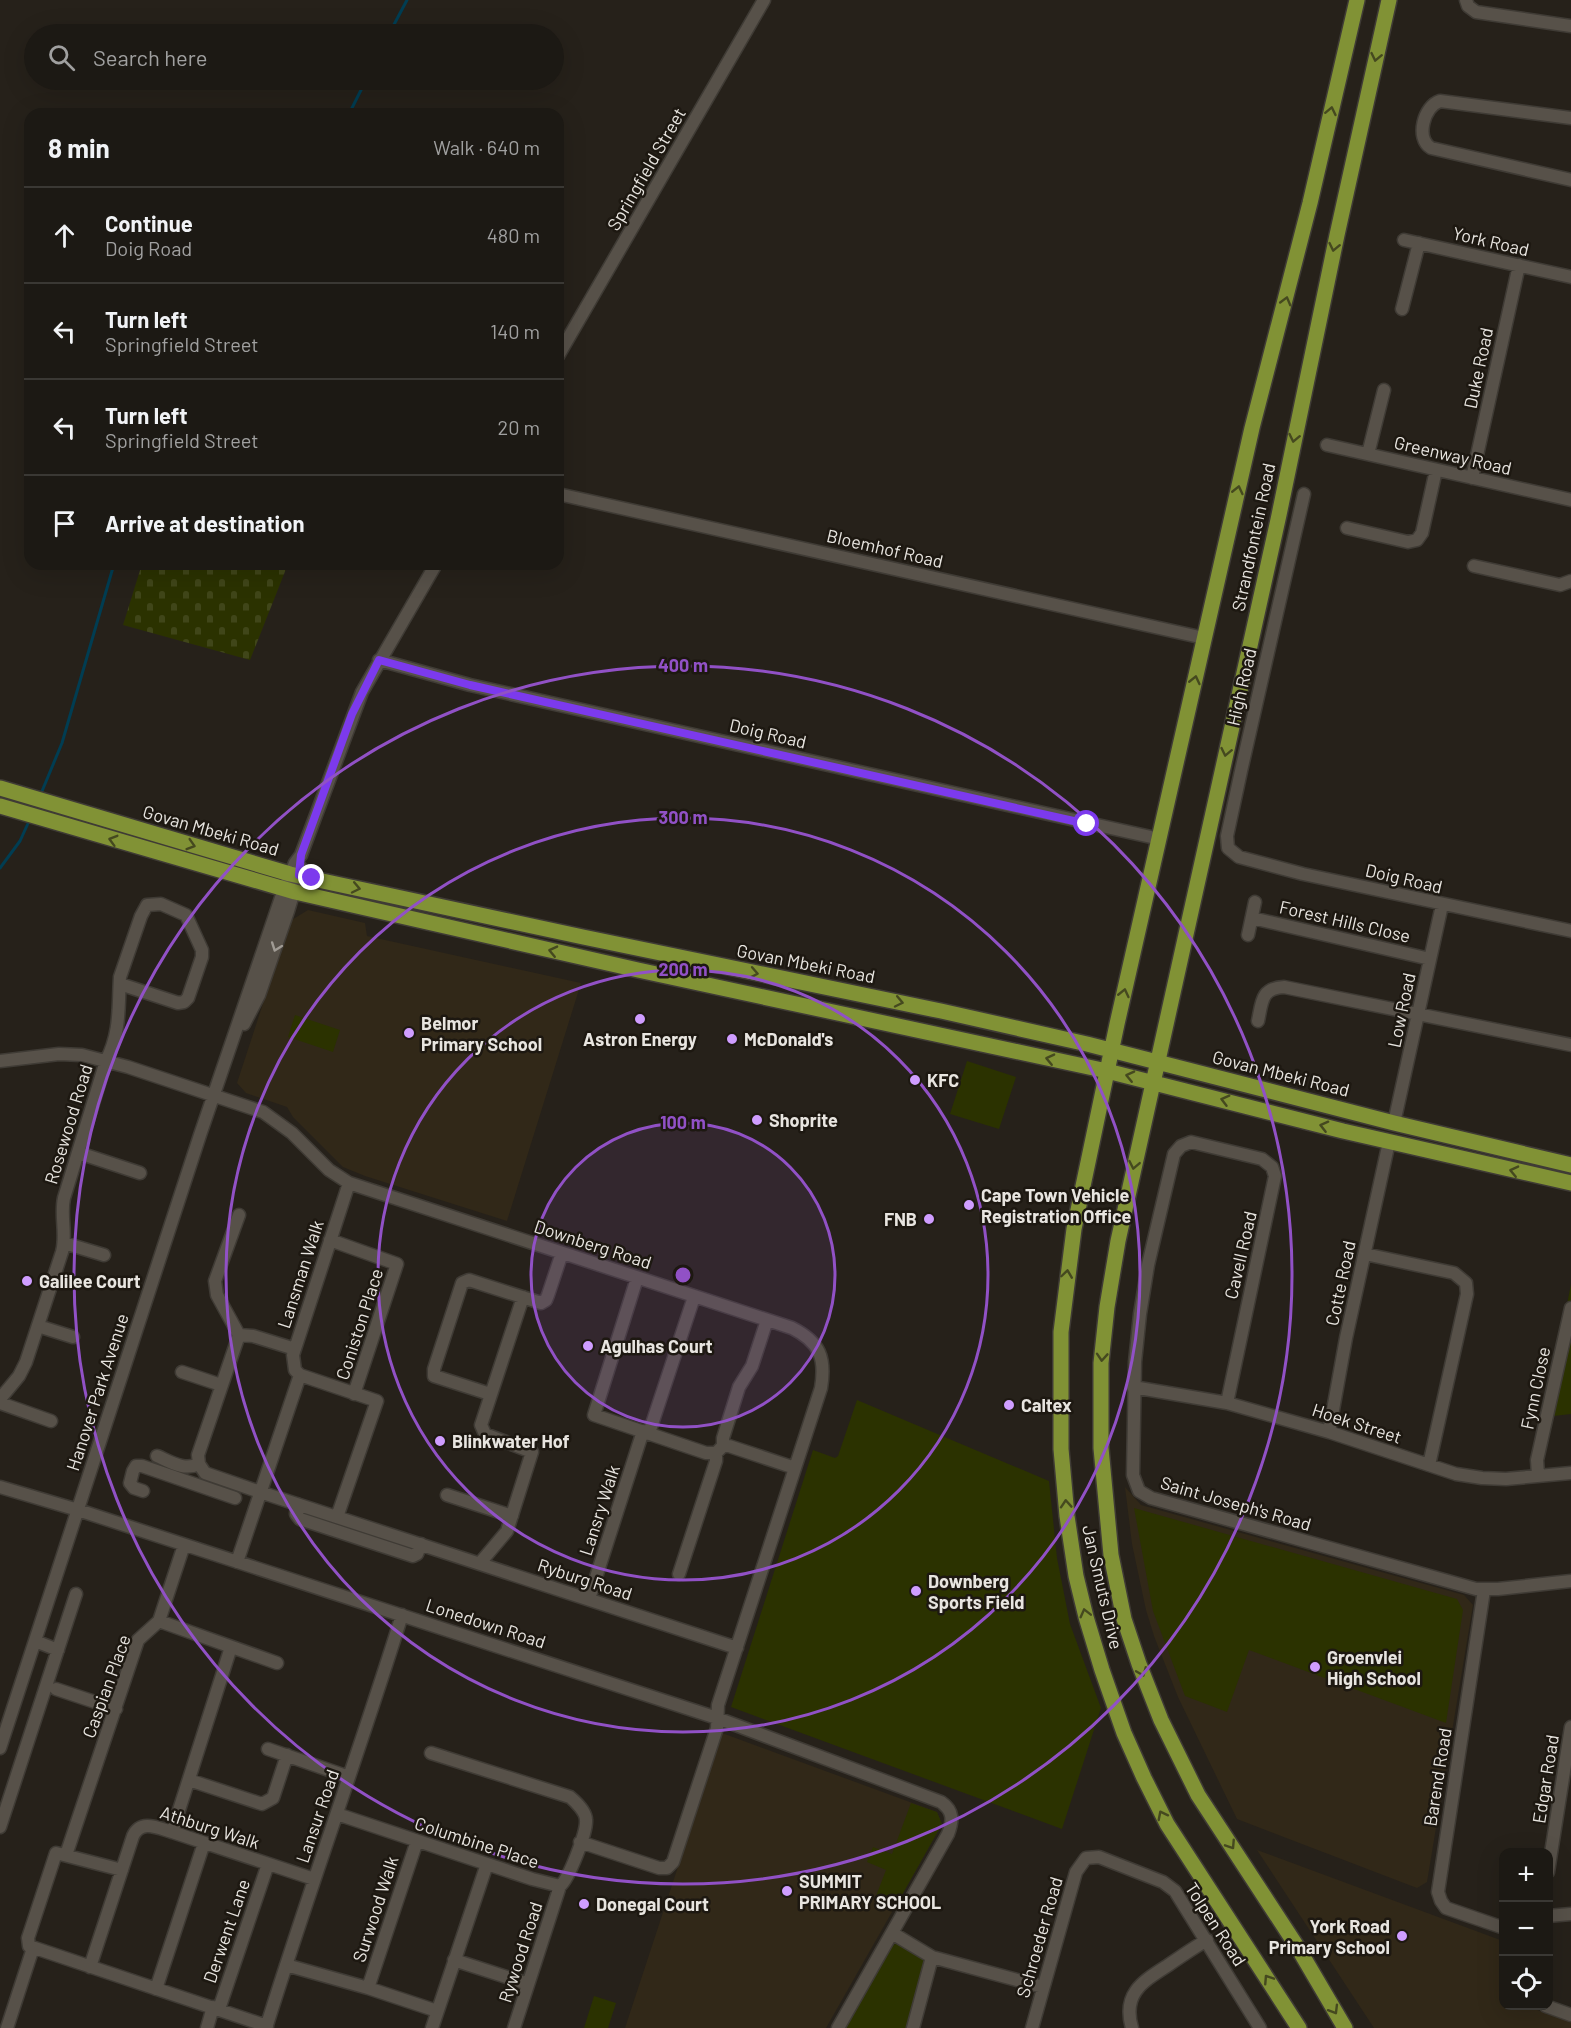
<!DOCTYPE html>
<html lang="en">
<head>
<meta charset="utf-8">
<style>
	body { margin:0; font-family:Barlow,sans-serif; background:#25221d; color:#f1f3f6 }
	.controls { position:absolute; right:18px; bottom:18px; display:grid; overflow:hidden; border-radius:12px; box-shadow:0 6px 24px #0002 }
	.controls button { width:54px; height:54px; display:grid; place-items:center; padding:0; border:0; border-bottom:2px solid #3a3834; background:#1c1914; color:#f1f3f6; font:30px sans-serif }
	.stop { position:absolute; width:18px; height:18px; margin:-14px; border:4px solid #7c3aed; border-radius:50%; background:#fff }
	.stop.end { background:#7c3aed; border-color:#fff; box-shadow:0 2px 6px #0008 }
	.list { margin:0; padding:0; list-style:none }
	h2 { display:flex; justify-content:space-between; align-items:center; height:78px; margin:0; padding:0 24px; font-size:26px }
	h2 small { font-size:20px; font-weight:400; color:#a0a0a0 }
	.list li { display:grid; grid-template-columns:39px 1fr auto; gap:18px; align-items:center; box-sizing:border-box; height:96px; padding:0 24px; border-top:2px solid #3a3834 }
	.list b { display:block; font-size:22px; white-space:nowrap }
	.list p { margin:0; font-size:20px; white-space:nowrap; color:#a0a0a0 }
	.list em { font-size:20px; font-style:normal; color:#a0a0a0 }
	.icon { flex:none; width:33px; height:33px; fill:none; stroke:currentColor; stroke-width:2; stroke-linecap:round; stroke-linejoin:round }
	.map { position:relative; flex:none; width:1571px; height:2028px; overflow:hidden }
	.search { position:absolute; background:#1c1914; box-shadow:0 6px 24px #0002; left:24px; top:24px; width:540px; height:66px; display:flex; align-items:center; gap:15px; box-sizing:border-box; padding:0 21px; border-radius:33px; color:#a0a0a0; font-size:22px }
	.panel { position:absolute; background:#1c1914; box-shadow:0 6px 24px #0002; left:24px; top:108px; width:540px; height:462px; border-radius:18px }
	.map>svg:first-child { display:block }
</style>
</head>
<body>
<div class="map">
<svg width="1571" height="2028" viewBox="0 0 1571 2028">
	<defs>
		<pattern id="cemetery-stones" width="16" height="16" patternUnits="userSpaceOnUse" patternTransform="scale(1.5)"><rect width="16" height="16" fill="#2b3200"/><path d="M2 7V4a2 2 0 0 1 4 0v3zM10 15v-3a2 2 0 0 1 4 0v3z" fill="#404619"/></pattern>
	</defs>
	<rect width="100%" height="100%" fill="#26211a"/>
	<!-- education -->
	<path fill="#312818" d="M308,910L365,923L367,936L581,983L507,1221L365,1176L343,1167L293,1117L287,1107L246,1093L237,1083L290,921Z
		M1125,1487L1141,1505L1464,1595L1473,1605L1427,1882L1417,1888L1237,1819L1178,1697L1154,1636L1146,1610L1132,1544Z
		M722,1733L937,1812L942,1824L826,2028H625Z
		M1257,1850L1503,1941L1504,2006H1526L1571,2022V2028H1374Z"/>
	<!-- green -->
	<path fill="#2b3200" d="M295,1015L340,1030L333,1052L288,1037Z
		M967,1061L1016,1077L999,1129L950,1114Z
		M1571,1284V1414L1545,1417Z
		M857,1400L1049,1481L1057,1558L1070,1624L1101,1708L1062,1829L731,1707L813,1450L835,1458L838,1456Z
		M1134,1508L1457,1599L1463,1610L1446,1723L1249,1650L1227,1712L1185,1696L1153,1611Z
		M911,1803L937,1812L942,1824L897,1904L876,1896L886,1870L867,1862L873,1847L892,1854Z
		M895,1944H899L924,1957L925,1961L908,2028H845L887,1951Z
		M594,1996L616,2003L608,2028H584Z"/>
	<!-- cemetery -->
	<path fill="url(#cemetery-stones)" d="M142,564H288L250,660L123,625Z"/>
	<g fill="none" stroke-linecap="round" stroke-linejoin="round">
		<!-- stream -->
		<path stroke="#013d52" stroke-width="3" d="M389,34L407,0
			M349,114L366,80
			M40,796L62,743L114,564
			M0,868L20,841L30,819"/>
		<!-- minor casing -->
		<g stroke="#3f3b35" stroke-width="15">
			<path id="minor" d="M1466,0L1468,6L1476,12L1571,26
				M1571,118L1440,101C1424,106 1415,138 1431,148L1571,180
				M1404,240L1571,277
				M1402,309L1419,243
				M558,356L764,0
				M1327,445L1571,500
				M1368,454L1384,390
				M1472,478L1519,265
				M558,494L1204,638
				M1304,494L1241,771L1227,836L1228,848L1239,857L1303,874L1571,931
				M1347,528L1408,542L1417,540L1422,533L1436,470
				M1474,566L1560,585L1571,581
				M379,660L470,685L1151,837
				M1252,918L1430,959
				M1248,935L1255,902
				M1258,1021C1262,1002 1261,988 1284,987L1571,1045
				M244,1024L259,995L288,911L301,868
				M0,1061L59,1054L82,1055L128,1067L263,1112L292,1133L329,1170L349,1183L792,1328C820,1342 826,1358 821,1388L718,1705L717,1728L673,1862L667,1868H659L580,1842
				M1394,1123L1442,905
				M79,1153L140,1173
				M330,1240L397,1264L354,1394
				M64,1243L104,1255
				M1365,1254L1454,1273L1466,1283L1467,1294L1429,1465
				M637,1278L594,1415L706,1453H716L723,1446H729L795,1468
				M38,1326L73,1337
				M239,1335L217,1295L215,1281L239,1215
				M239,1335L253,1336L295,1349
				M182,1372L221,1385
				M300,1375L295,1370L293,1355L349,1183
				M300,1375L377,1401L337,1517
				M1133,1387L1227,1403L1329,1432L1456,1474L1482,1478L1506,1479L1571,1473
				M490,1394L434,1376V1369L462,1283L469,1280L541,1303L546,1300L548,1295L562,1253
				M0,1399L19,1376L26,1362L62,1252C67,1234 60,1216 64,1198L106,1061C121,1032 118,1007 120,977L141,916L147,905L161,904L186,915L202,950V957L188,998L184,1002L178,1003L120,984
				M0,1403L51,1421
				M1227,1403L1275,1176L1272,1167L1262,1159L1191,1142L1181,1146L1174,1154L1148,1265L1140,1314L1135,1362L1133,1475L1139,1491L1151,1498L1476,1589H1498L1571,1581
				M1329,1432L1346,1338L1389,1142
				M649,1433L694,1297
				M723,1446V1438L739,1387L752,1366L767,1320
				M157,1456C171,1462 184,1471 199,1464
				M199,1464L205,1473L260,1492L737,1648
				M199,1464L198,1455L239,1335
				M1538,1475L1537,1460L1571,1308
				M0,1487L78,1510L717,1718L941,1802C954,1811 953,1821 948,1834L838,2028
				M143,1491L134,1488L130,1483L133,1471L136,1466H142L235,1498
				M447,1495L512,1516
				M297,1504L296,1514L300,1519L413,1556L417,1554L421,1544
				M237,1562L300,1375
				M480,1563L507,1531L532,1452L485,1434L481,1425L523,1297
				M679,1574L716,1461V1453
				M1484,1590L1438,1892L1441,1901L1446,1908L1504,1928
				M589,1599L643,1431
				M159,1621L277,1663
				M159,1621L184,1545
				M35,1641L58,1650
				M56,1689L116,1709
				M0,1748L200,1135L284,889L295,863L301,855L362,692L436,564
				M268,1749L349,1777
				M431,1753L570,1797C576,1802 586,1812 586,1820C587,1832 569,1879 560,1886L514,2028
				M189,1780L262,1804L273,1798L287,1755
				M337,1814L532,1879L560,1886
				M0,1827L76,1594
				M172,1832L231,1647
				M66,1855L138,1640L159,1621
				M122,1870L56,1853L28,1938L29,1946L267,2026
				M1548,1872L1571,1727
				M1548,1916L1571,1914
				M892,1933L932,1957L1043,1987
				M454,1960L528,1984
				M286,1965L368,1988L437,2011
				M90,1967L133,1836C141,1819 158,1828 172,1832L314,1879
				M368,1988L417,1841
				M156,1989L204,1843
				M1546,2006L1571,2015
				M219,2009L268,1864
				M7,2028L33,1948
				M207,2028L213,2007
				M266,2028C309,1890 359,1753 402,1615
				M432,2028L487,1864
				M913,2028L932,1957
				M1032,2028L1076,1872L1086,1858L1099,1857L1163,1882L1175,1891L1260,2028
				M1132,2028C1122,1994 1142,1982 1167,1966C1180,1957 1193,1948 1207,1940"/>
		</g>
		<!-- major casing -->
		<g stroke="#3f3b35" stroke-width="18">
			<path id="major" d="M0,788L290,874L583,937L941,1011L1087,1044L1394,1123L1571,1165
				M0,806L295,892L638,970L1107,1071L1343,1131L1571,1183
				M1299,2028L1167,1824L1144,1778L1124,1733L1102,1670L1086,1617L1076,1576L1067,1516L1061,1449V1332L1074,1229L1117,1024L1252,428L1310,203L1357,0
				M1345,2028L1298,1948L1198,1795L1161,1720L1139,1664L1124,1619L1111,1555L1101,1448V1363L1107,1307L1118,1241L1279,515L1337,235L1389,0"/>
		</g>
		<!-- minor -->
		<use href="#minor" stroke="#575149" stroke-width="12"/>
		<!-- major -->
		<use href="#major" stroke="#819235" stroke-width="15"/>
	</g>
	<!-- one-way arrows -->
	<defs><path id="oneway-chevron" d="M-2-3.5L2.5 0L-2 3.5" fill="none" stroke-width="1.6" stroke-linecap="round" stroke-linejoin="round" transform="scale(1.5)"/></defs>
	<g stroke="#45491f">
		<use href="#oneway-chevron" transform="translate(1376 57) rotate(102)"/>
		<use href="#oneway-chevron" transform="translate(1331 111) rotate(-78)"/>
		<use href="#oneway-chevron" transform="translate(1334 247) rotate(102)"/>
		<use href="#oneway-chevron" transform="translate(1286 301) rotate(-75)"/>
		<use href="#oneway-chevron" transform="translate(1294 438) rotate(102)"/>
		<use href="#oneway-chevron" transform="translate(1238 490) rotate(-77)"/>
		<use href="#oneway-chevron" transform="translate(1195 680) rotate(-77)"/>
		<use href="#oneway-chevron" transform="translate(1226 752) rotate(102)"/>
		<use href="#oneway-chevron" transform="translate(113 840) rotate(-164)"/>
		<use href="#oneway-chevron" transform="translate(191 845) rotate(17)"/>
		<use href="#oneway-chevron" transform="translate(356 888) rotate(12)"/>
		<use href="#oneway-chevron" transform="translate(553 951) rotate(-167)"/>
		<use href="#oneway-chevron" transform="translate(754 973) rotate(11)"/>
		<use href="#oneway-chevron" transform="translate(1124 993) rotate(-77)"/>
		<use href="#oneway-chevron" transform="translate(899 1002) rotate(12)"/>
		<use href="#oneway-chevron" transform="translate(1050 1059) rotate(-167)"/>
		<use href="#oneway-chevron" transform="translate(1130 1076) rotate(-167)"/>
		<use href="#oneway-chevron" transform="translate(1225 1100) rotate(-165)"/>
		<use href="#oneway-chevron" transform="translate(1324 1126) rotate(-166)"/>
		<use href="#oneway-chevron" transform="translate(1134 1165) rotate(101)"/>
		<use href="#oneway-chevron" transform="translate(1514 1171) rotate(-167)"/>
		<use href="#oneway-chevron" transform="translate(1067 1274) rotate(-82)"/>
		<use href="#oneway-chevron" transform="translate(1102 1357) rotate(94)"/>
		<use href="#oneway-chevron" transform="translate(1066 1504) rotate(-94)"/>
		<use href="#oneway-chevron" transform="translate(1085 1613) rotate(-104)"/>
		<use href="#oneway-chevron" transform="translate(1142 1672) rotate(68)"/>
		<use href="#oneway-chevron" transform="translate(1162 1815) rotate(-117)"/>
		<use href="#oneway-chevron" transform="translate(1231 1845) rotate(57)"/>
		<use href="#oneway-chevron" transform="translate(1268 1979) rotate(-123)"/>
		<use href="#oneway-chevron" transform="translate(1334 2010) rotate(59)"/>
	</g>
	<use stroke="#a09b94" href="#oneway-chevron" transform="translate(276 947) rotate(110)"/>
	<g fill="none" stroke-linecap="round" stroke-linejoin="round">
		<!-- route -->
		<path stroke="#7c3aed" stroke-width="8" d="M312,878L299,875L301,855L352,714L379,660L470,685L1087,824"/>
	</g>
	<!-- distance rings -->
	<circle cx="683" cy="1275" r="152" fill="#9151c6" fill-opacity=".12"/>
	<g fill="none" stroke="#9151c6" stroke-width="3">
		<circle cx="683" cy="1275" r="152"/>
		<circle cx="683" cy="1275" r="305"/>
		<circle cx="683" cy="1275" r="457"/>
		<circle cx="683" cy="1275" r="609"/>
	</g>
	<!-- markers -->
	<g fill="#cf9dff" stroke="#1d1811" stroke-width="2">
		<circle cx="640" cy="1019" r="6"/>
		<circle cx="409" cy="1033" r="6"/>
		<circle cx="732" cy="1039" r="6"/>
		<circle cx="915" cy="1080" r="6"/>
		<circle cx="757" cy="1120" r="6"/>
		<circle cx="969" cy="1205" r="6"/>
		<circle cx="929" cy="1219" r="6"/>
		<circle cx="27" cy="1281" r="6"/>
		<circle cx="588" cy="1346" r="6"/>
		<circle cx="1009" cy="1405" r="6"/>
		<circle cx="440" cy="1441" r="6"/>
		<circle cx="916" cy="1591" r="6"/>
		<circle cx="1315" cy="1667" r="6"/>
		<circle cx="787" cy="1891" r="6"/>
		<circle cx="584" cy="1904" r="6"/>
		<circle cx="1402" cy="1936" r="6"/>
	</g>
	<g text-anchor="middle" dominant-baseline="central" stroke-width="5" stroke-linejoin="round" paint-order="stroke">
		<!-- street labels -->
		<g font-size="18" fill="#e8e5e0" stroke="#1d1811">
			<text transform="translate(646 169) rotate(-60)">Springfield Street</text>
			<text transform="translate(1491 241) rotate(13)">York Road</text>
			<text transform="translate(1478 368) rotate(-78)">Duke Road</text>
			<text transform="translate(1453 455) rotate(13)">Greenway Road</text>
			<text transform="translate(1253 537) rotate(-78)">Strandfontein Road</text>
			<text transform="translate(885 548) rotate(13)">Bloemhof Road</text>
			<text transform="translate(1241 687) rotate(-77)">High Road</text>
			<text transform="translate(768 733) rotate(13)">Doig Road</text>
			<text transform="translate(211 830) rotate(16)">Govan Mbeki Road</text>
			<text transform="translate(1404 878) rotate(13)">Doig Road</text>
			<text transform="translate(1345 921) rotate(13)">Forest Hills Close</text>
			<text transform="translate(806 963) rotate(11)">Govan Mbeki Road</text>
			<text transform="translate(1401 1010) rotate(-78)">Low Road</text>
			<text transform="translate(1281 1073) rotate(14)">Govan Mbeki Road</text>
			<text transform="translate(68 1124) rotate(-73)">Rosewood Road</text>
			<text transform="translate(593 1244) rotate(18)">Downberg Road</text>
			<text transform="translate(1240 1255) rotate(-77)">Cavell Road</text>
			<text transform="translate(300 1274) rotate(-72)">Lansman Walk</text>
			<text transform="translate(1340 1283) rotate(-78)">Cotte Road</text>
			<text transform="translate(359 1324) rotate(-72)">Coniston Place</text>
			<text transform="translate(1535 1388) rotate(-78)">Fynn Close</text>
			<text transform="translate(97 1392) rotate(-72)">Hanover Park Avenue</text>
			<text transform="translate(1357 1423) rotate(18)">Hoek Street</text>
			<text transform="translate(1236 1503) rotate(16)">Saint Joseph's Road</text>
			<text transform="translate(599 1510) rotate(-72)">Lansry Walk</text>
			<text transform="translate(585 1579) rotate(18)">Ryburg Road</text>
			<text transform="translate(1103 1587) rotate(77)">Jan Smuts Drive</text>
			<text transform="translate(486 1623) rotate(18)">Lonedown Road</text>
			<text transform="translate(106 1686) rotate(-70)">Caspian Place</text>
			<text transform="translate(1437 1777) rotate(-81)">Barend Road</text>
			<text transform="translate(1545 1779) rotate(-81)">Edgar Road</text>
			<text transform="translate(317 1816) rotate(-71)">Lansur Road</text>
			<text transform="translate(210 1827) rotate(18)">Athburg Walk</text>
			<text transform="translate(477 1842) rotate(18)">Columbine Place</text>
			<text transform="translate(375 1909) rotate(-72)">Surwood Walk</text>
			<text transform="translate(1216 1924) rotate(57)">Tolpen Road</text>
			<text transform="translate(226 1931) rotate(-71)">Derwent Lane</text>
			<text transform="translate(1039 1937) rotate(-74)">Schroeder Road</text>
			<text transform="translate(520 1952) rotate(-72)">Rywood Road</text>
		</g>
		<!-- poi labels -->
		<g font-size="18" font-weight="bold" fill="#e8e5e0" stroke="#1d1811" text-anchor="start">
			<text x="421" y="1023">Belmor<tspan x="421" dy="21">Primary School</tspan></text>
			<text x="640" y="1039" text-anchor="middle">Astron Energy</text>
			<text x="744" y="1039">McDonald's</text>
			<text x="927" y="1080">KFC</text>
			<text x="769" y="1120">Shoprite</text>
			<text x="981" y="1195">Cape Town Vehicle<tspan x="981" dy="21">Registration Office</tspan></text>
			<text x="917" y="1219" text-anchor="end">FNB</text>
			<text x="39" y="1281">Galilee Court</text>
			<text x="600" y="1346">Agulhas Court</text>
			<text x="1021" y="1405">Caltex</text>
			<text x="452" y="1441">Blinkwater Hof</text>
			<text x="928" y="1581">Downberg<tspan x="928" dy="21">Sports Field</tspan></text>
			<text x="1327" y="1657">Groenvlei<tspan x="1327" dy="21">High School</tspan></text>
			<text x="799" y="1881">SUMMIT<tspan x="799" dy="21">PRIMARY SCHOOL</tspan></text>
			<text x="596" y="1904">Donegal Court</text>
			<text x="1390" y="1926" text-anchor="end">York Road<tspan x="1390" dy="21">Primary School</tspan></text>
		</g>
	</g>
	<circle cx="683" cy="1275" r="9" fill="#9151c6" stroke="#1d1811" stroke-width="3"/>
	<g font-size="18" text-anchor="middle" font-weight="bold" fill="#9151c6" stroke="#1d1811" stroke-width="5" stroke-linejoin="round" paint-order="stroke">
		<text x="683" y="672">400 m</text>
		<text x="683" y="824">300 m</text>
		<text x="683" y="976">200 m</text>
		<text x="683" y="1129">100 m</text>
	</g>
</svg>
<div class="controls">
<button>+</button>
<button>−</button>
<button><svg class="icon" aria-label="locate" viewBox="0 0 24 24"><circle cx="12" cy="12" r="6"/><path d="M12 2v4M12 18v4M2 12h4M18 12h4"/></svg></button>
</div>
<div class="stop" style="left:1087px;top:824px"></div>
<div class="stop end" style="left:312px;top:878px"></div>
<div class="search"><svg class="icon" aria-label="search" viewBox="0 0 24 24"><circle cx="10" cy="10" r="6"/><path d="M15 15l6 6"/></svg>Search here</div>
<section class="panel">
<h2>8 min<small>Walk · 640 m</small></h2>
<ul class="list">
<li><svg class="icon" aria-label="ahead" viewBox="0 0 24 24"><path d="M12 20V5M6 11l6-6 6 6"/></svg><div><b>Continue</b><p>Doig Road</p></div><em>480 m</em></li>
<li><svg class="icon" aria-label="left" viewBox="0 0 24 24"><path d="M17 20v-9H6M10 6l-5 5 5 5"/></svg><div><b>Turn left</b><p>Springfield Street</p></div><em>140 m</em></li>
<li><svg class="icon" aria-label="left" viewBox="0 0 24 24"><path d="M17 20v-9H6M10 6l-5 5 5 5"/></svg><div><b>Turn left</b><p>Springfield Street</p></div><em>20 m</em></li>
<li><svg class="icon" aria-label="arrive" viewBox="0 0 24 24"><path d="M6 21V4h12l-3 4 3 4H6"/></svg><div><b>Arrive at destination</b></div></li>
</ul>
</section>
</div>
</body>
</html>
